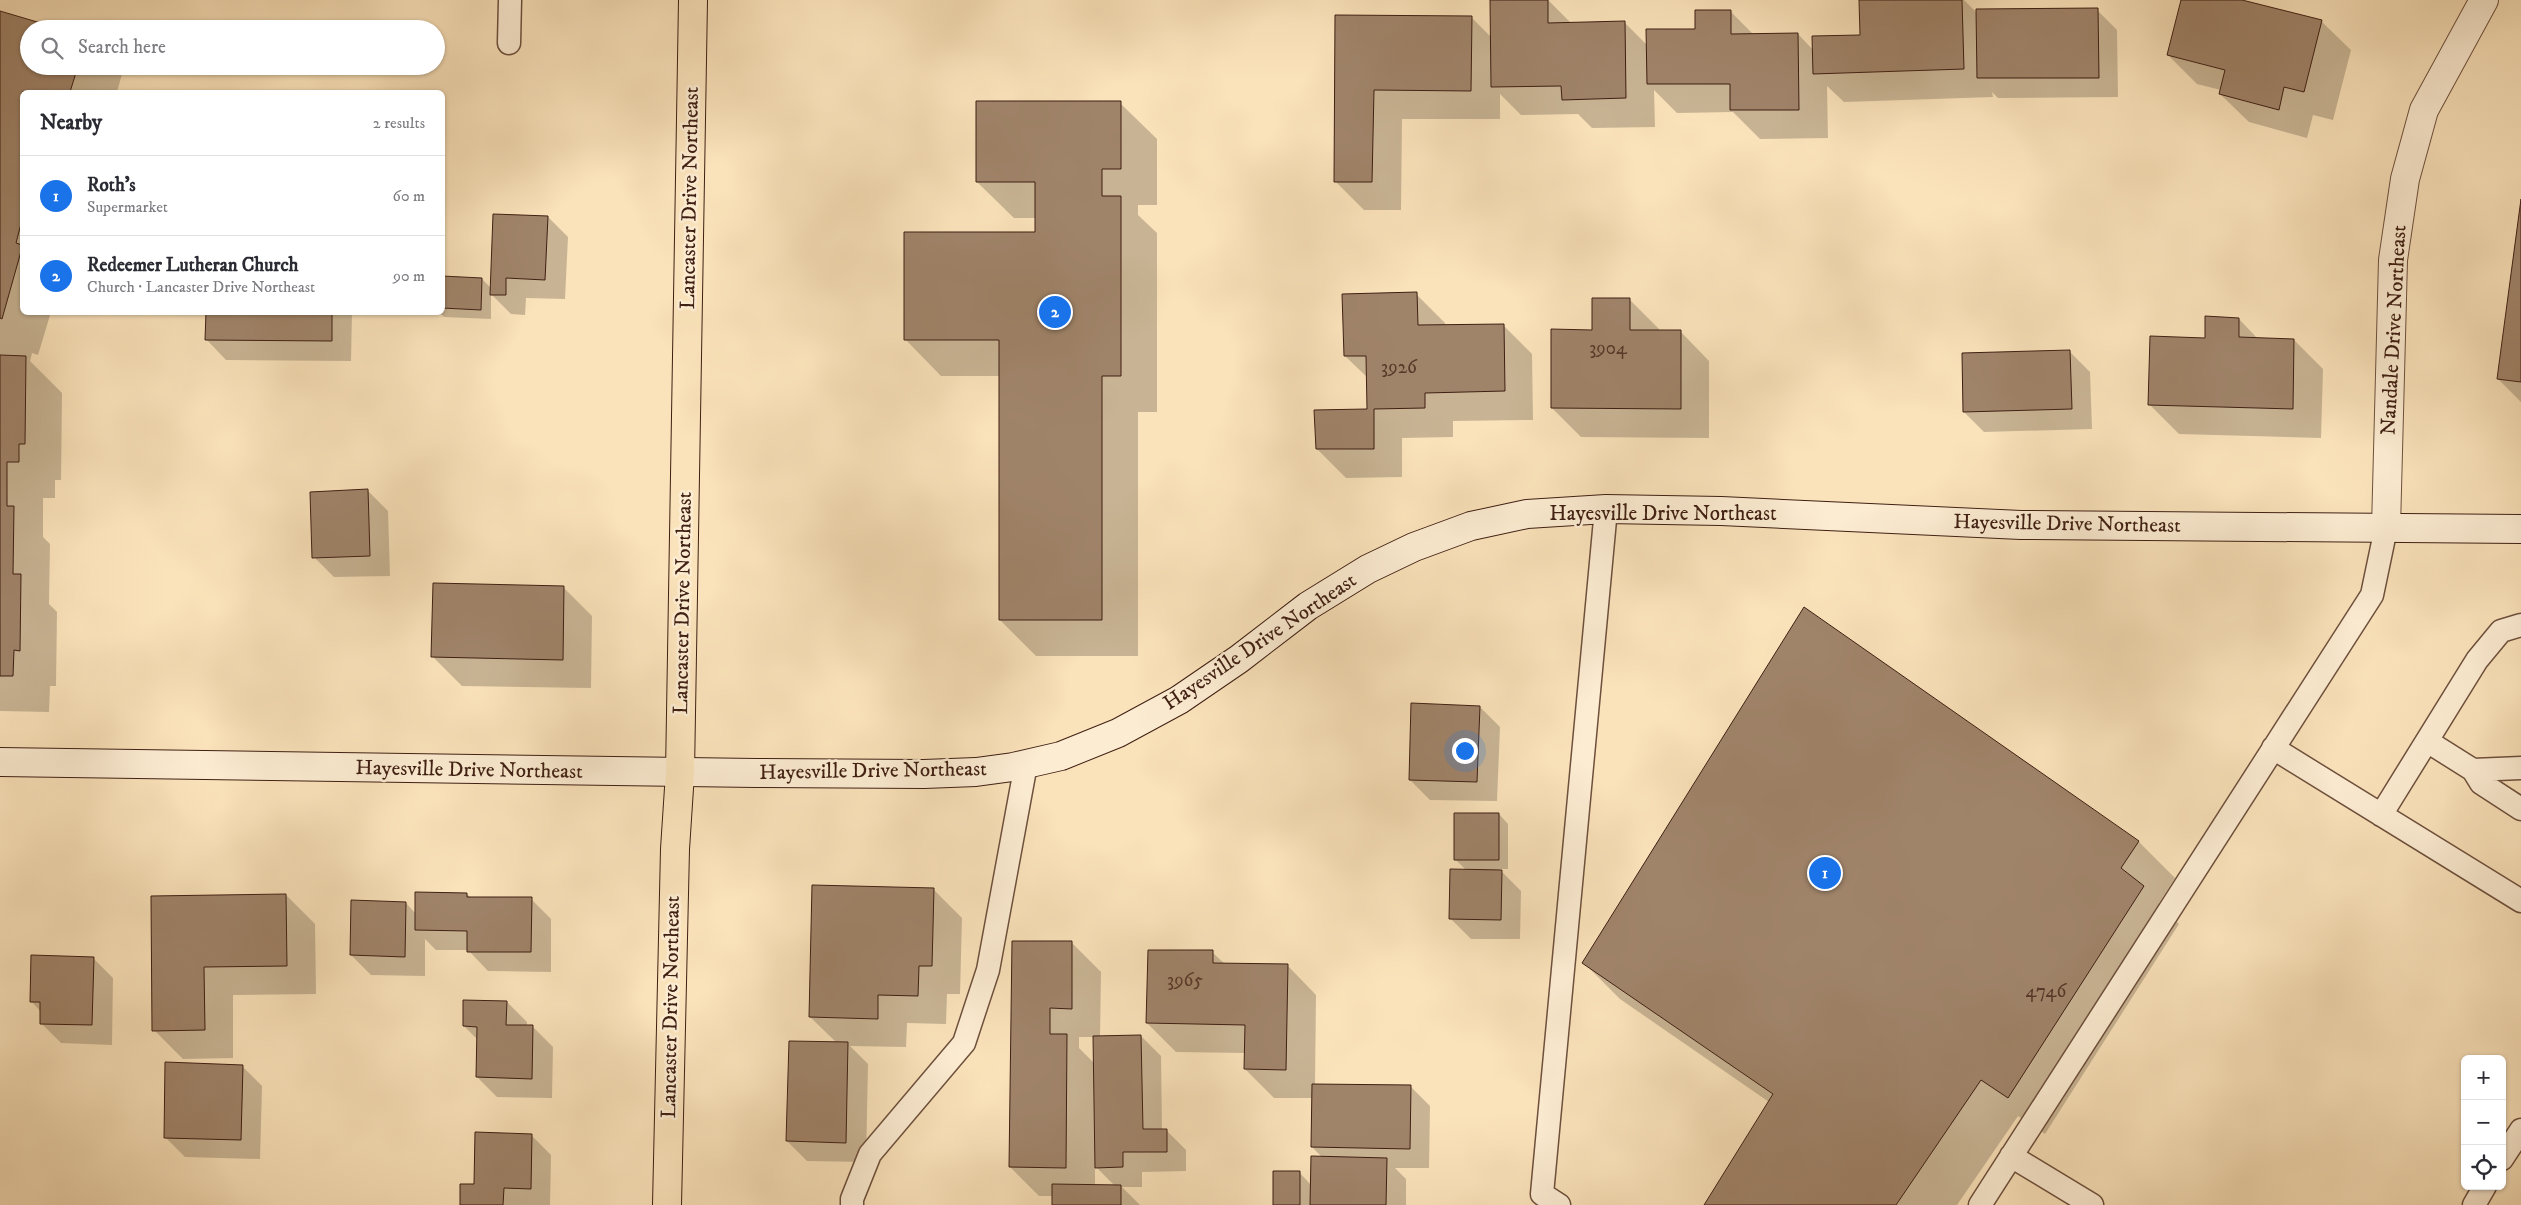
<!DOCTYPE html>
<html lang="en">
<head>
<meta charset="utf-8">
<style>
	body { margin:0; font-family:"IM FELL DW Pica",serif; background:#f7f7f7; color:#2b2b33 }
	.controls { position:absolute; right:15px; bottom:15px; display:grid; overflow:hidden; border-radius:8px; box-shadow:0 1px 4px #0004 }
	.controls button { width:45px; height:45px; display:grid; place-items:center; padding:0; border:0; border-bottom:1px solid #e1e1e2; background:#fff; color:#2b2b33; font:25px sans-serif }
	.you { position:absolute; left:1464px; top:750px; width:18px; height:18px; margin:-12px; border:4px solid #fff; border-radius:50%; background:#1a73e8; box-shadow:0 0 0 8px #1a73e833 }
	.badge { display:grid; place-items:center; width:32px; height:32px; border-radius:50%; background:#1a73e8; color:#fff; font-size:16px; font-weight:700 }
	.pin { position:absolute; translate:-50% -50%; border:2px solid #fff; box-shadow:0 1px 5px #0006 }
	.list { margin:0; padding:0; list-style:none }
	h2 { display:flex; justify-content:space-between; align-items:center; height:65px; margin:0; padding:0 20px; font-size:21px }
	h2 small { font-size:16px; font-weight:400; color:#7c7c81 }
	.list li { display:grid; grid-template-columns:32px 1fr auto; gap:15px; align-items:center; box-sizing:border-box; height:80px; padding:0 20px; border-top:1px solid #e1e1e2 }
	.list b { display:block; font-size:19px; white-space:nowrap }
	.list p { margin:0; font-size:16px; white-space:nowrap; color:#7c7c81 }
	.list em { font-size:16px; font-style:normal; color:#7c7c81 }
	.icon { flex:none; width:28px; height:28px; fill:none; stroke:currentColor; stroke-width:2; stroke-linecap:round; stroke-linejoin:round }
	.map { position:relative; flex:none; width:2521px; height:1205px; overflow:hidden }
	.search { position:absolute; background:#fff; box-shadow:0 1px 4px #0004; left:20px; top:20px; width:425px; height:55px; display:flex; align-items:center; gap:12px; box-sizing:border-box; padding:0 18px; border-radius:28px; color:#7c7c81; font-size:19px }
	.panel { position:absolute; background:#fff; box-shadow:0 1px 4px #0004; left:20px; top:90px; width:425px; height:225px; border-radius:8px }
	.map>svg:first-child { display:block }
</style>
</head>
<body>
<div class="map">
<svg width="2521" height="1205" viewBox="0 0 2521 1205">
	<rect width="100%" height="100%" fill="#fae2ba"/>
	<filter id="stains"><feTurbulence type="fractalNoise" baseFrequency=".004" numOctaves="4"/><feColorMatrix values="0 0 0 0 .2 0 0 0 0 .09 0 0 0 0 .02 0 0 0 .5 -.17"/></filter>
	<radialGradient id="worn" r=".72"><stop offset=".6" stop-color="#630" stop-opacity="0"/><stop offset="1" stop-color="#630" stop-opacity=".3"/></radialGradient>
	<!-- shadow -->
	<path fill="#0003" fill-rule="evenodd" d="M1522,0H1548L1571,23L1624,22L1648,46L1697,31L1730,11L1754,35L1798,34L1814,51L1862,36L1882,0H1964L1978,14L2097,10L2117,30L2118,97L1998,98L1992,92L1993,97L1844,102L1827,86L1828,138L1760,139L1733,112L1677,113L1654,90L1655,127L1592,128L1578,114L1521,115L1500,94V119H1402L1401,210H1364L1335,181L1336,16L1471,17L1491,37Z
		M2182,0H2237L2322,22L2351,50L2333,120L2313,115L2307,138L2249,122L2220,94L2221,90L2197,84L2168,55Z
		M0,13L29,29V66H115L122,74L117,92H22V312H51L38,355L32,353L30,361L62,393L61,480H55V498H43V537L50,544L49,604L57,612L56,686H50L49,712L0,711Z
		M1120,103L1157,139V205H1138V215L1157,233V412H1138V656H1036L1000,620V376H941L905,339L1036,233V218H1014L977,182Z
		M2521,208V402L2498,379Z
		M548,217L568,237L565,299L526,298L525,315L511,314L491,294V319L444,317L439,312H442V278L482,279L492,289Z
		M1416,294L1445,323V326L1503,325L1532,354L1533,420L1453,421V437L1402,438V477L1346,478L1317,449L1368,410V378L1345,356Z
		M1630,300L1659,329V331L1681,332L1709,361V438L1581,437L1552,408Z
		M207,312H352L351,361L226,360L206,339Z
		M2239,319L2258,339L2294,340L2323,369L2321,438L2179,434L2150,405L2206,339Z
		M2070,352L2090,372L2092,429L1984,432L1964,412Z
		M368,491L388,511L390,576L334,577L314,557Z
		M563,587L592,616L591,688L462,686L433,657Z
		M1805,609L2139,842L2175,878L2159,903L2179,924L2045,1134L2018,1116L1957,1205H1705L1769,1102L1620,999L1584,963Z
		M1480,707L1500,727L1497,801L1430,800L1410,780Z
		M1499,814L1508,824V869H1499L1521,891L1520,939H1471L1451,919L1467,871L1455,859Z
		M933,889L962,918L960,994H947L946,1024L907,1023L906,1047L850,1046L868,1064L866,1162L807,1161L787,1141L837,1043L810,1017Z
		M467,894L471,898L531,899L551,919V972L488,971L468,950H436L425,939V976L371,975L351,955L406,903L416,914Z
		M286,895L315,924L316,994L233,995V1058L183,1059L154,1030L152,897Z
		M1013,942L1072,943L1101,972L1100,1037L1141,1036L1161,1056L1162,1130H1166L1186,1150V1171L1142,1172V1187H1122L1140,1205H1053V1196H1039L1010,1167ZM1079,1037H1094L1095,1064L1079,1048ZM1095,1166L1115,1186H1095Z
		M1212,952L1225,964L1288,966L1316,995L1315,1085L1410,1086L1430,1106L1429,1168H1395L1406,1179V1205H1274L1299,1172L1311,1185L1323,1158L1312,1147L1313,1098H1274L1245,1069V1053L1176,1052L1147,1023Z
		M93,958L113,978L112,1045L61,1043L41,1023V1012L31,1001Z
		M507,1002L527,1022V1026L533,1027L553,1047L552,1098L497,1097L477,1077L478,1040L464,1026Z
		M242,1066L262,1086L260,1159L185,1157L165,1137Z
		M531,1135L551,1155L550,1205H461L475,1186Z"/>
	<!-- building -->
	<path fill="#a0846a" stroke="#3f1f13" d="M1490,0H1548V23L1625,21L1626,98L1562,100L1561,86L1491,87Z
		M1859,0H1962L1964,69L1813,74L1812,36L1860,35Z
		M2181,0H2242L2322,20L2304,92L2284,87L2279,110L2219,94L2225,70L2167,55Z
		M2098,8L2099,78H1977L1976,9Z
		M1695,10H1731V34L1798,33L1799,110H1730V84H1647L1646,29H1695Z
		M0,11L61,29H29V66H78L70,92H22V220L16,243L22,245V248L2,319L0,318Z
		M1335,15L1472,16L1471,91L1374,90L1372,182H1334Z
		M976,101H1121V169H1102V196H1121V376H1102V620H999V340H904V232H1035V182H976Z
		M2521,199V382L2497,379Z
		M493,214L548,216L545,280L506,278V295H490Z
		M442,276L482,278L481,310L442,308Z
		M1417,292L1418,325L1504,324L1505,391L1425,393V408L1374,409V449H1316L1314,410L1367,409L1366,356H1344L1342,294Z
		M1592,298H1630V330H1681V409L1551,408V329L1592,330Z
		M206,312H332V341L205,340Z
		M2205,316L2239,318V337L2294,339L2293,409L2148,405L2150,336L2205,338Z
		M2070,350L2072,409L1963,412L1962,353Z
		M0,355L26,356L25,444H19V462H7V506H14L13,574H21L20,651L14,650L13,676H0Z
		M368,489L370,556L312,558L310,492Z
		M433,583L564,586L563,660L431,657Z
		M1804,607L2139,841L2121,868L2144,886L2008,1098L1981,1080L1896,1205H1704L1773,1094L1582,963Z
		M1411,703L1480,706L1477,782L1409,780Z
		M1454,813H1499V860H1454Z
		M1450,869L1502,870L1501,920L1449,919Z
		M812,885L934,888L932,966H919L918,996L878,995V1019L809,1017Z
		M415,892L467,893V897H532L531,952H467V931L415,930Z
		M286,894L287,966L204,967L205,1030L152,1031L151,896Z
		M351,900L406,902L405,957L350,955Z
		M1012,941H1072V1009L1050,1008V1034H1067L1066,1168L1009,1167Z
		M1148,950H1213V963L1288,964L1286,1070L1244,1069L1245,1025L1146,1023Z
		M31,955L94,957L92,1025L40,1024V1002H30Z
		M463,1000L507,1001L506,1025H533L532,1079L476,1077L477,1027L463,1026Z
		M1141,1035L1143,1129H1167V1152H1123V1167L1095,1168L1093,1036Z
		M789,1041L848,1042L846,1143L786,1141Z
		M165,1062L243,1065L241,1140L164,1138Z
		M1312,1084L1411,1085L1410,1149L1311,1147Z
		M475,1132L532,1134L531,1189L504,1188L503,1205H460V1184H474Z
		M1311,1156L1387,1158L1386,1205H1310Z
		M1273,1171H1300V1205H1273Z
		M1052,1184L1121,1185V1205H1052Z"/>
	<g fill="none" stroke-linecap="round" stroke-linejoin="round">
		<!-- lane casing -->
		<g stroke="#6e503d" stroke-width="25">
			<path id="lane" d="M509,43L510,0
				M2427,741L2473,770L2481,783L2521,809
				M2273,748L2521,901
				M2473,770L2521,768
				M2381,815L2477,660L2501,631L2521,625
				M2011,1156L2092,1205
				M2502,1159L2521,1130
				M852,1205V1199L870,1154L964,1043L988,970L1026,764
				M1559,1205L1542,1194L1606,509
				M1980,1205L2372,595L2386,528
				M2474,1205L2485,1186"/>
		</g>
		<!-- street casing -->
		<g stroke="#6e503d" stroke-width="30">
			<path id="street" d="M2386,528L2393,260L2405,179L2424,110L2484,0"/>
		</g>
		<!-- secondary casing -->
		<g stroke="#3f1f13" stroke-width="30">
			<path id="secondary" d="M0,762L756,773L924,774L976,772L1013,767L1061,756L1118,733L1179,700L1239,659L1308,606L1368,569L1414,547L1471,526L1527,514L1606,509L1721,511L2021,525L2521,529"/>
		</g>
		<!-- primary casing -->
		<g stroke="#3f1f13" stroke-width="30">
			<path id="primary" d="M667,1205L675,849L680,773L693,0"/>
		</g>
		<!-- lane -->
		<use href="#lane" stroke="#fcecd2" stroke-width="22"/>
		<!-- street -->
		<use href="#street" stroke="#fcecd2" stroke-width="28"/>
		<!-- secondary -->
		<use href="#secondary" stroke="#fcecd2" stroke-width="28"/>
		<!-- primary -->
		<use href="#primary" stroke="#fae2ba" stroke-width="28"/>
	</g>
	<g text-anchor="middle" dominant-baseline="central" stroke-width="5" stroke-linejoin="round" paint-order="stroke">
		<!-- number labels -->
		<g font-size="19" fill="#573829">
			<text x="1608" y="348">3904</text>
			<text x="1399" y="367">3926</text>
			<text x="1185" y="980">3965</text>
			<text x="2046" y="991">4746</text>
		</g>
		<!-- street labels -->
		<g font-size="21" fill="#3f1f13" stroke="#fcecd2">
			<text transform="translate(690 198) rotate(-89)">Lancaster Drive Northeast</text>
			<text transform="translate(2394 330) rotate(-87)">Nandale Drive Northeast</text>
			<text x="1663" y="514">Hayesville Drive Northeast</text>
			<text transform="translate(2067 524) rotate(1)">Hayesville Drive Northeast</text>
			<text transform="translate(683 603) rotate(-89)">Lancaster Drive Northeast</text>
			<text transform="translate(1260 642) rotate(-34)">Hayesville Drive Northeast</text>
			<text transform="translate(469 770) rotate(1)">Hayesville Drive Northeast</text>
			<text transform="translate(873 771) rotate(-1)">Hayesville Drive Northeast</text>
			<text transform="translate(671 1007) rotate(-89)">Lancaster Drive Northeast</text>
		</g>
	</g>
	<rect width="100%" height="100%" filter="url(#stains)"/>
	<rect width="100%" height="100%" fill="url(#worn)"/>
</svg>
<div class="controls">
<button>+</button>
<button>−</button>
<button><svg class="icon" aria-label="locate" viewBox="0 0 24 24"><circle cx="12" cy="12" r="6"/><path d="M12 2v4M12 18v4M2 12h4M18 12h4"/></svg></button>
</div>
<div class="you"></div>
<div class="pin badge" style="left:1825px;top:873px">1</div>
<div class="pin badge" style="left:1055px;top:312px">2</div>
<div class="search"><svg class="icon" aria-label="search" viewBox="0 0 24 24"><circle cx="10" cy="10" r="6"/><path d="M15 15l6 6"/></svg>Search here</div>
<section class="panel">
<h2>Nearby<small>2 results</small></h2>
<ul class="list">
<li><span class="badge">1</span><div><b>Roth's</b><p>Supermarket</p></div><em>60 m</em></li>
<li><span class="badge">2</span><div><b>Redeemer Lutheran Church</b><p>Church · Lancaster Drive Northeast</p></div><em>90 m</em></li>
</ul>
</section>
</div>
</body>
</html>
